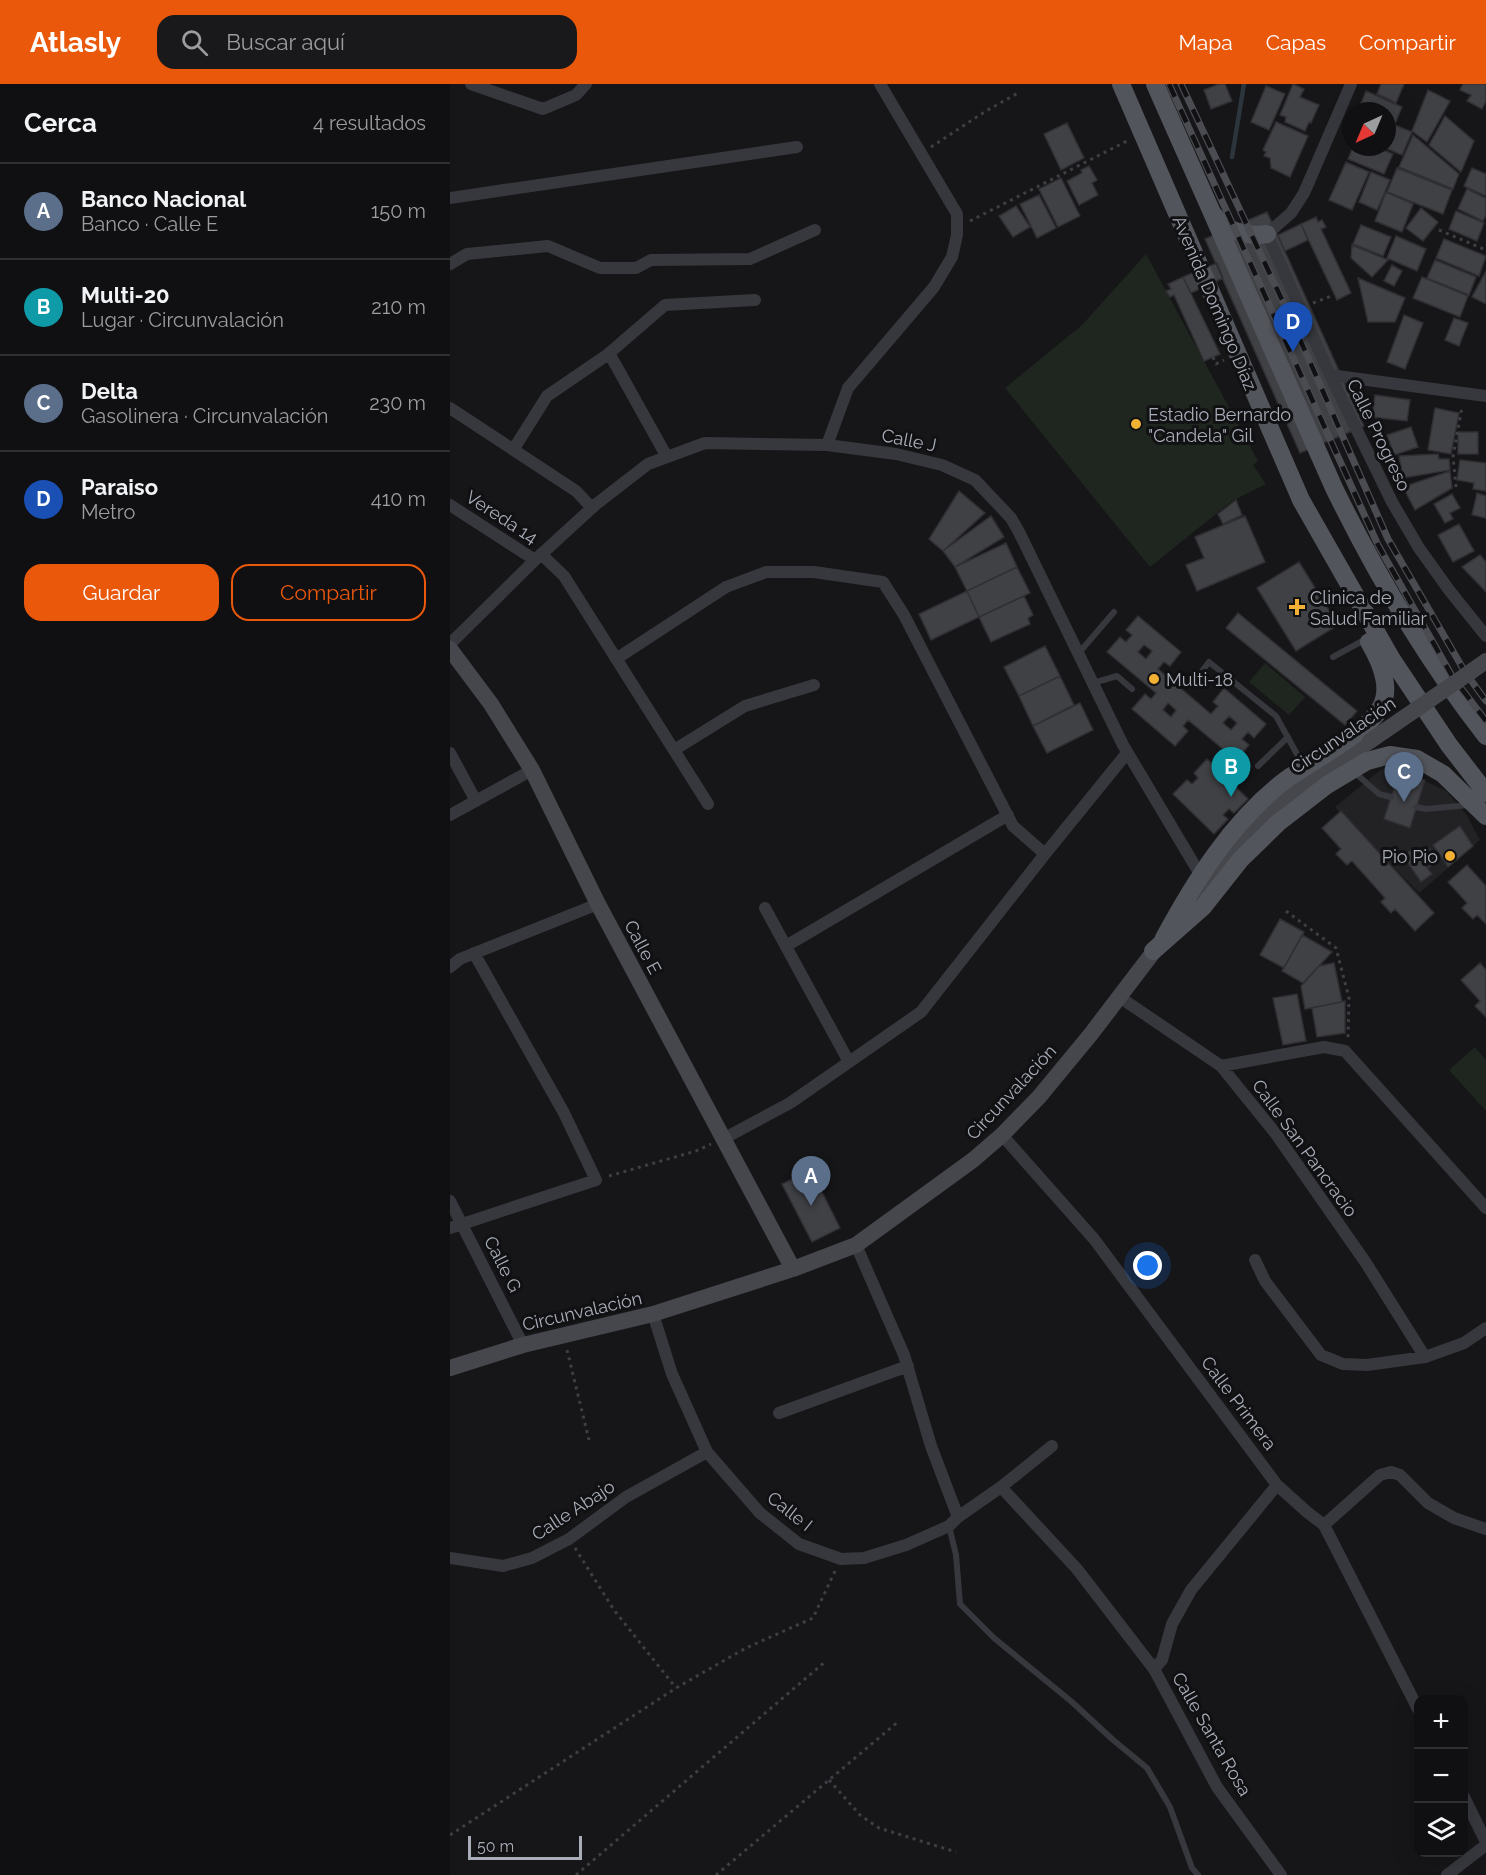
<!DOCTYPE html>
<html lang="es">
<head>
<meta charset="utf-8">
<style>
	body { margin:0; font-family:Raleway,sans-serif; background:#19191b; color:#f1f3f6 }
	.controls { position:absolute; right:18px; bottom:18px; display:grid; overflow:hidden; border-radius:12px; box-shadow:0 6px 24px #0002 }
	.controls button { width:54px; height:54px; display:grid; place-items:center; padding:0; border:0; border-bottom:2px solid #303032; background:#101012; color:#f1f3f6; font:30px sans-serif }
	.compass { position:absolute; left:892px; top:18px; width:54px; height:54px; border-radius:50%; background:#101012; box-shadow:0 6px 24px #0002; rotate:224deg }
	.scale { position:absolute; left:18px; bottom:15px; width:114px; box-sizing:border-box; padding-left:6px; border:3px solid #a8adb8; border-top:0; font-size:16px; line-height:21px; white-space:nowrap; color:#a8adb8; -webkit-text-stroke:4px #111113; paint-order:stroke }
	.you { position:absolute; left:698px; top:1182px; width:21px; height:21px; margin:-15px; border:4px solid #fff; border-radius:50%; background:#1a73e8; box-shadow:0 0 0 9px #1a73e833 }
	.badge { display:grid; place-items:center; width:39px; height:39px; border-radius:50%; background:#ea580c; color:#fff; font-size:20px; font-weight:700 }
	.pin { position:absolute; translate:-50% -50px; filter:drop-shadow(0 2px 3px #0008) }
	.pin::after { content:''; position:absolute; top:32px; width:21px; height:18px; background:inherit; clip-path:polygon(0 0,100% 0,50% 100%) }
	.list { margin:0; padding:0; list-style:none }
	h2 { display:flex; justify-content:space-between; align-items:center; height:78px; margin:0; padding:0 24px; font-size:26px }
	h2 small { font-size:20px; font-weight:400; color:#9c9d9f }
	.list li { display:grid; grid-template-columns:39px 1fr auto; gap:18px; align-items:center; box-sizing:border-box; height:96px; padding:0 24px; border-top:2px solid #303032 }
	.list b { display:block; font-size:22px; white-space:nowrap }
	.list p { margin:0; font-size:20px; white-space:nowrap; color:#9c9d9f }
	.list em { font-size:20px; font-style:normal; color:#9c9d9f }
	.actions { display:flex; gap:12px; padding:18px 24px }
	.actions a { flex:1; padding:14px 0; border:2px solid #ea580c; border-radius:18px; text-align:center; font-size:21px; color:#ea580c }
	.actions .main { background:#ea580c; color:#fff }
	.icon { flex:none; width:33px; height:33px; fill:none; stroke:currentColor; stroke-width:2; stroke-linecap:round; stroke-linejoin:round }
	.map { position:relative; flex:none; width:1036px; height:1791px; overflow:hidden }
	header { display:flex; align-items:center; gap:36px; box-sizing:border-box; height:84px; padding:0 30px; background:#ea580c; color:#fff }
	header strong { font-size:28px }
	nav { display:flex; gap:33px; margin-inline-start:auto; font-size:21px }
	.search { width:420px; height:54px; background:#19191b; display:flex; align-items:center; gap:15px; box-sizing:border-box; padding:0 21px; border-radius:18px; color:#9c9d9f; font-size:22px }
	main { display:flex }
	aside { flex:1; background:#101012 }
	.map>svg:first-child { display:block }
</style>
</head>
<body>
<header>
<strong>Atlasly</strong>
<div class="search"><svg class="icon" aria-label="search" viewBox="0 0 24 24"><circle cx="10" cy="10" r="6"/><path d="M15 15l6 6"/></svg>Buscar aquí</div>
<nav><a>Mapa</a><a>Capas</a><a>Compartir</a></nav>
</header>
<main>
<aside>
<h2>Cerca<small>4 resultados</small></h2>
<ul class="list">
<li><span class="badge" style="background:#5c6f8a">A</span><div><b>Banco Nacional</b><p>Banco · Calle E</p></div><em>150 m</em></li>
<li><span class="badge" style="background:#0f9aa8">B</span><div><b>Multi-20</b><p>Lugar · Circunvalación</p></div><em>210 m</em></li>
<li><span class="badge" style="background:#5c6f8a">C</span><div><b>Delta</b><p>Gasolinera · Circunvalación</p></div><em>230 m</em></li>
<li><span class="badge" style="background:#1a4fb4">D</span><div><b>Paraiso</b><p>Metro</p></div><em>410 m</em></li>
</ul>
<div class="actions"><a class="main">Guardar</a><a>Compartir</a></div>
</aside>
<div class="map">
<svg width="1036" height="1791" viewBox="0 0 1036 1791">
	<rect width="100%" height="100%" fill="#161618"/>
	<!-- built -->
	<path fill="#222225" d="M948,684L996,707L1016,730L1030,756L969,809L885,723L932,685Z"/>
	<!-- green -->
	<path fill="#1e261f" d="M696,170L808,377L803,381L816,400L782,417L700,483L555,304L632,241Z
		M815,579L855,613L839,631L799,598Z
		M1025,963L1036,976V1027L999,986Z"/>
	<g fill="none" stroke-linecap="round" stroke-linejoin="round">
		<!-- stream -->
		<path stroke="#2c353c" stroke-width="4.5" d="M782,73L794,0"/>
	</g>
	<!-- building -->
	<path fill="#404145" stroke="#303034" stroke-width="1.5" fill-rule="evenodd" d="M769,0H775L782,17L761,25L754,6Z
		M843,0L854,5L850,13L869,21L861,39L859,38L855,47L835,38L836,33L830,31Z
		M931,0H954L946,19L927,10Z
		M1013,0H1036V17L1032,25L1017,17L1021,11L1010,6Z
		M816,2L835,10L819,46L801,38Z
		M978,6L1000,17L977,58L962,47Z
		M916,7L952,23L945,40L937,36V27H916L909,24Z
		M995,32L1024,57L1011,88L979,61Z
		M826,38L858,52L840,93L821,84L820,74L814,72L816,68L813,66Z
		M937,38L962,48L952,71L933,63H937Z
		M617,39L634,74L611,86L594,50Z
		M963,51L1009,90L1003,105L949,83Z
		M903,63H926L943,70L934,90L898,75Z
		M896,78L919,88L902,126L879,116Z
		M639,82L647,96L642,99L648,111L629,121L617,97L632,89L631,86Z
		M947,84L1002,106L993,130L937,108Z
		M1022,84L1036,90V112L1014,102Z
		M921,88L940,96L927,126L909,118Z
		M611,94L630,132L608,143L589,105Z
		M1017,105L1036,114V131L1033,137L1008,125Z
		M936,108L963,120L952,148L925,137Z
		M589,111L606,144L587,154L570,120Z
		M566,122L580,143L563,153L549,132Z
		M971,124L988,138L973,157L956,144Z
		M1006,127L1034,139L1027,157L999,145Z
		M817,128L914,342L850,369L755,155Z
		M866,133L868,138L872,136L876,143L871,145L901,209L887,216L851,140Z
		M851,140L858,156L835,167L828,151Z
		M911,141L941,153L933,172L903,160Z
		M946,152L976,165L967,187L937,174Z
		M994,155L1036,172L1029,192L986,174Z
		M902,161L938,176L922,193L901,174Z
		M985,176L1026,193L1019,211L977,194Z
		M767,179L773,194L741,209L733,193Z
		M942,181L952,187L944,202L934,197Z
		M1036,187V220L1022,213Z
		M733,193L770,270L754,277L724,211L720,213L716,207L721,205L718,200Z
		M972,193L1018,212L1010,233L963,214Z
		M908,194L955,214L945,238H918Z
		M954,231L973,239L955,285L937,278Z
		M1004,234L1018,239L1009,262L995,256Z
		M925,311L960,316L957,337L922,333Z
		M985,324L1009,329L1001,370L978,366Z
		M961,343L968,363L944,371L937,351Z
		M1008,348H1028V370H1008Z
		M988,370L989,375H999L1000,386L953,394L949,372Z
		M1010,376L1036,379V407L1023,405L1024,399L1007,396Z
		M1000,387L1002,404L965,426L953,403Z
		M509,407L535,429L493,467L479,455Z
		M1027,409L1036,412V434L1022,431Z
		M1002,410L1010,424L1000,429L1003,435L995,439L984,420Z
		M786,416L792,431L773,440L768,430Z
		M541,432L554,453L505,483L493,467Z
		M795,432L815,478L747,507L736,481L754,474L745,453Z
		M1009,440L1024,467L1003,478L988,451Z
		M556,459L567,483L517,507L505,483Z
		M1030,471L1036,478V508L1012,483Z
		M849,478L888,541L846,567L807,504Z
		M567,483L580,509L529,533L517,507Z
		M517,507L529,533L481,556L469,530Z
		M574,512L583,531L578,534L580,540L541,558L529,533Z
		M788,529L907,627L895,641L776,544Z
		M688,532L731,568L720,582L714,578L708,585L761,630L768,622L763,618L774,604L816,640L804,654L798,648L792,655L799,661L786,676L738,636L733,642L738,647L725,662L682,625L695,610L701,615L706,609L657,568L670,553L676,558L682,551L676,546ZM694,561L702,567L696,575L688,568ZM718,619L726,626L721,633L713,626ZM779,632L787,639L781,646L773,639Z
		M595,562L610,592L569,612L554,583Z
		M610,592L624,621L583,642L569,612Z
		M630,619L643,646L597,669L583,642Z
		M757,675L798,715L784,729L779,725L773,731L778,735L764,750L723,710L737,696L742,700L748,694L744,689Z
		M949,688L975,696L960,744L934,735Z
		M891,727L984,829L965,847L945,825L941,829L931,818L935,814L902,777L897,781L886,770L891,765L872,744Z
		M1010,742L1023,762L998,783L983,761Z
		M979,764L989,776L979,783L970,771Z
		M963,765L982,790L971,798L953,772Z
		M1017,781L1036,802V840L1027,831L1023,835L1012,824L1017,819L998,798Z
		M830,835L854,848L834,884L810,871Z
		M852,851L882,868L853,899L832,887Z
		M884,879L892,918L855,925L851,902L869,882Z
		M1030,879L1036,886V933L1025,922L1030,917L1011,896Z
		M847,910L856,957L833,961L823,914Z
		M895,917V949L867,953L862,924Z
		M361,1086L390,1144L362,1158L332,1100Z"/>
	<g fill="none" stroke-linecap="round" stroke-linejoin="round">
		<!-- path -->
		<path stroke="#3d3f44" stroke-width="3" stroke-dasharray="3 4.5" stroke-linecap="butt" d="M481,63L536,27L568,9
			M520,137L679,56
			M989,146L1036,166
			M863,219L884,211
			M763,273L766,280L774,276
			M1006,403L1003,373L1012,323
			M836,827L886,864L899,914L898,954
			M159,1092L246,1067L261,1060
			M117,1266L139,1356
			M125,1464L164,1526L226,1604
			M379,1696L410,1731L429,1744L506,1768
			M0,1751L226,1604L296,1564L363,1534L385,1487
			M126,1791L376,1577
			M266,1791L449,1637"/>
		<!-- lane -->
		<path stroke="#37383d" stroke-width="6" d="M628,570L664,528
			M883,573L916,555
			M643,599L667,592L682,605
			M743,599L759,578L826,632L853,681
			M808,682L838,653
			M903,687L929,710L941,713
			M966,723L976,725L1019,721
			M499,1442L506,1471L510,1520L544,1554L622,1618L662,1655L697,1684L720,1723L742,1784L748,1791"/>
		<!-- street -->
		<path stroke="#37383d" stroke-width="12" d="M21,0L93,25L126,11L136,0
			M901,0L854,109L841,129L817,150L880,291L942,418L969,464L999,506L1036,552
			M0,114L347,63
			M0,180L17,170L98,162L150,184H186L201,176L300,175L365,146
			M159,269L217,373
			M880,291L1036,312
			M0,324L126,407L142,424
			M377,361L398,304L484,203L502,173L507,151V130L430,0
			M63,366L97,312L157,271L215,221L305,216
			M0,421L85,476
			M91,470L114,492L258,720
			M0,560L85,476L145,421L198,380L255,359L377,361L446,370L492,381L525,396L561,434L569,448L673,661L751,792
			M166,575L276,503L316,488H364L433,498L454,531L563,742L595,770
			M224,666L295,622L364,601
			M0,669L26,717
			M0,731L82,686
			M315,824L399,978
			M336,862L558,731
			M0,883L10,875L148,820
			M668,912L771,982L826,1050L916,1179L975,1273
			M771,982L874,963L895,967L1036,1124
			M552,1051L644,1155L827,1401L857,1428L874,1441L968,1625
			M273,1055L340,1019L471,928L595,770L677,669
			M0,1117L73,1261
			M0,1144L146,1096L114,1029L24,869
			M406,1161L454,1271L481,1362L508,1433
			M805,1176L815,1197L871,1271L893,1280L917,1281L975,1273L1014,1259L1036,1244
			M203,1230L222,1290L257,1368L310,1429L349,1460L391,1475L414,1474L456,1461L499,1442L508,1433L551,1403L602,1362
			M329,1329L458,1282
			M551,1403L627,1485L704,1585L767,1703L831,1791
			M874,1441L930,1391L941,1388L950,1391L978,1419L1004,1434L1036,1445
			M0,1474L53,1482L82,1474L119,1455L176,1413L257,1368
			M704,1585L712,1576L722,1540L741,1506L827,1401
			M1014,1713L1036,1758
			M997,1791L1036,1761"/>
		<!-- secondary -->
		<path stroke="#45474d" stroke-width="16" d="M0,565L41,620L82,686L148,820L343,1185
			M1019,589L1036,577
			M743,816C773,779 805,738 844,709C868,690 895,674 920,657
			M0,1284L73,1261L203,1230L343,1185L406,1161L523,1076L552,1051L589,1013L641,950L711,858"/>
		<!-- primary -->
		<path stroke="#53555c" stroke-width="18" d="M671,0L851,416L941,574L999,661L1036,709
			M705,0L884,404C927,492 976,575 1036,652
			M765,132C776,148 799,153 817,150
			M714,854C745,797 781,739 833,698C859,678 917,650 931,623C942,603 929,575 919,558
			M703,867L753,823L791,775L828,739L877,701L917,677L940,671L967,675L993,690L1036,732"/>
		<!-- rail casing -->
		<g stroke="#4a4c52" stroke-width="7">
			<path id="rail" d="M719,0L928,461L1002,592L1036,637
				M731,0L841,235L938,455L1015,588L1036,617"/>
		</g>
		<!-- rail -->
		<use href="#rail" stroke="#111113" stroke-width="4.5" stroke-dasharray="14" stroke-linecap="butt"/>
		<!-- secondary-bridge -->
		<path stroke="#45474d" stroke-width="16" d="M920,657L1019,589"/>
	</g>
	<!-- markers -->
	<g fill="#f2b134" stroke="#111113" stroke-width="2">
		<circle cx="686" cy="340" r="6"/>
		<path d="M844 514h6v6h6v6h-6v6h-6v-6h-6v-6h6z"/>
		<circle cx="704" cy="595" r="6"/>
		<circle cx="1000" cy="772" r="6"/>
	</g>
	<g text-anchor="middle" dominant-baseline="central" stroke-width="6" stroke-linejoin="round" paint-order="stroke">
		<!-- street labels -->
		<g font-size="18" fill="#a8adb8" stroke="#111113">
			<text transform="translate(765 219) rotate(67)">Avenida Domingo Díaz</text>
			<text transform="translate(929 351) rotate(64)">Calle Progreso</text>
			<text transform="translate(459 356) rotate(11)">Calle J</text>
			<text transform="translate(52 433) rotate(33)">Vereda 14</text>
			<text transform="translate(893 651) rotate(-34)">Circunvalación</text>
			<text transform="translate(193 863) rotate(62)">Calle E</text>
			<text transform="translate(561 1008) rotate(-47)">Circunvalación</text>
			<text transform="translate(855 1064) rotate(54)">Calle San Pancracio</text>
			<text transform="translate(53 1180) rotate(63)">Calle G</text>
			<text transform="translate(132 1227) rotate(-13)">Circunvalación</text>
			<text transform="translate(789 1319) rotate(53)">Calle Primera</text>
			<text transform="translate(123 1426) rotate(-33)">Calle Abajo</text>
			<text transform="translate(340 1427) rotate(38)">Calle I</text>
			<text transform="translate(762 1650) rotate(60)">Calle Santa Rosa</text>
		</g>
		<!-- poi labels -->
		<g font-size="18" fill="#a8adb8" stroke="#111113" text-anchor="start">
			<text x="698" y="330">Estadio Bernardo<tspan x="698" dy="21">"Candela" Gil</tspan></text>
			<text x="860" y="513">Clinica de<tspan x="860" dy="21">Salud Familiar</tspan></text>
			<text x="716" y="595">Multi-18</text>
			<text x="988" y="772" text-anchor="end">Pio Pio</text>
		</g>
	</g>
</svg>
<div class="controls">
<button>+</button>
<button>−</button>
<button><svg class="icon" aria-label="layers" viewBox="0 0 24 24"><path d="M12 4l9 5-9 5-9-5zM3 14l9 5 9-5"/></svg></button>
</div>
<svg class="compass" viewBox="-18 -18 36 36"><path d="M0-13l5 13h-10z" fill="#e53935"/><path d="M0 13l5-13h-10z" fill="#9c9d9f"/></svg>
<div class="scale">50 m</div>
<div class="you"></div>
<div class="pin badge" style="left:361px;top:1122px;background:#5c6f8a">A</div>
<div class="pin badge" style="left:781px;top:713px;background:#0f9aa8">B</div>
<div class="pin badge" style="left:954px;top:718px;background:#5c6f8a">C</div>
<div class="pin badge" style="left:843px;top:268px;background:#1a4fb4">D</div>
</div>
</main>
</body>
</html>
